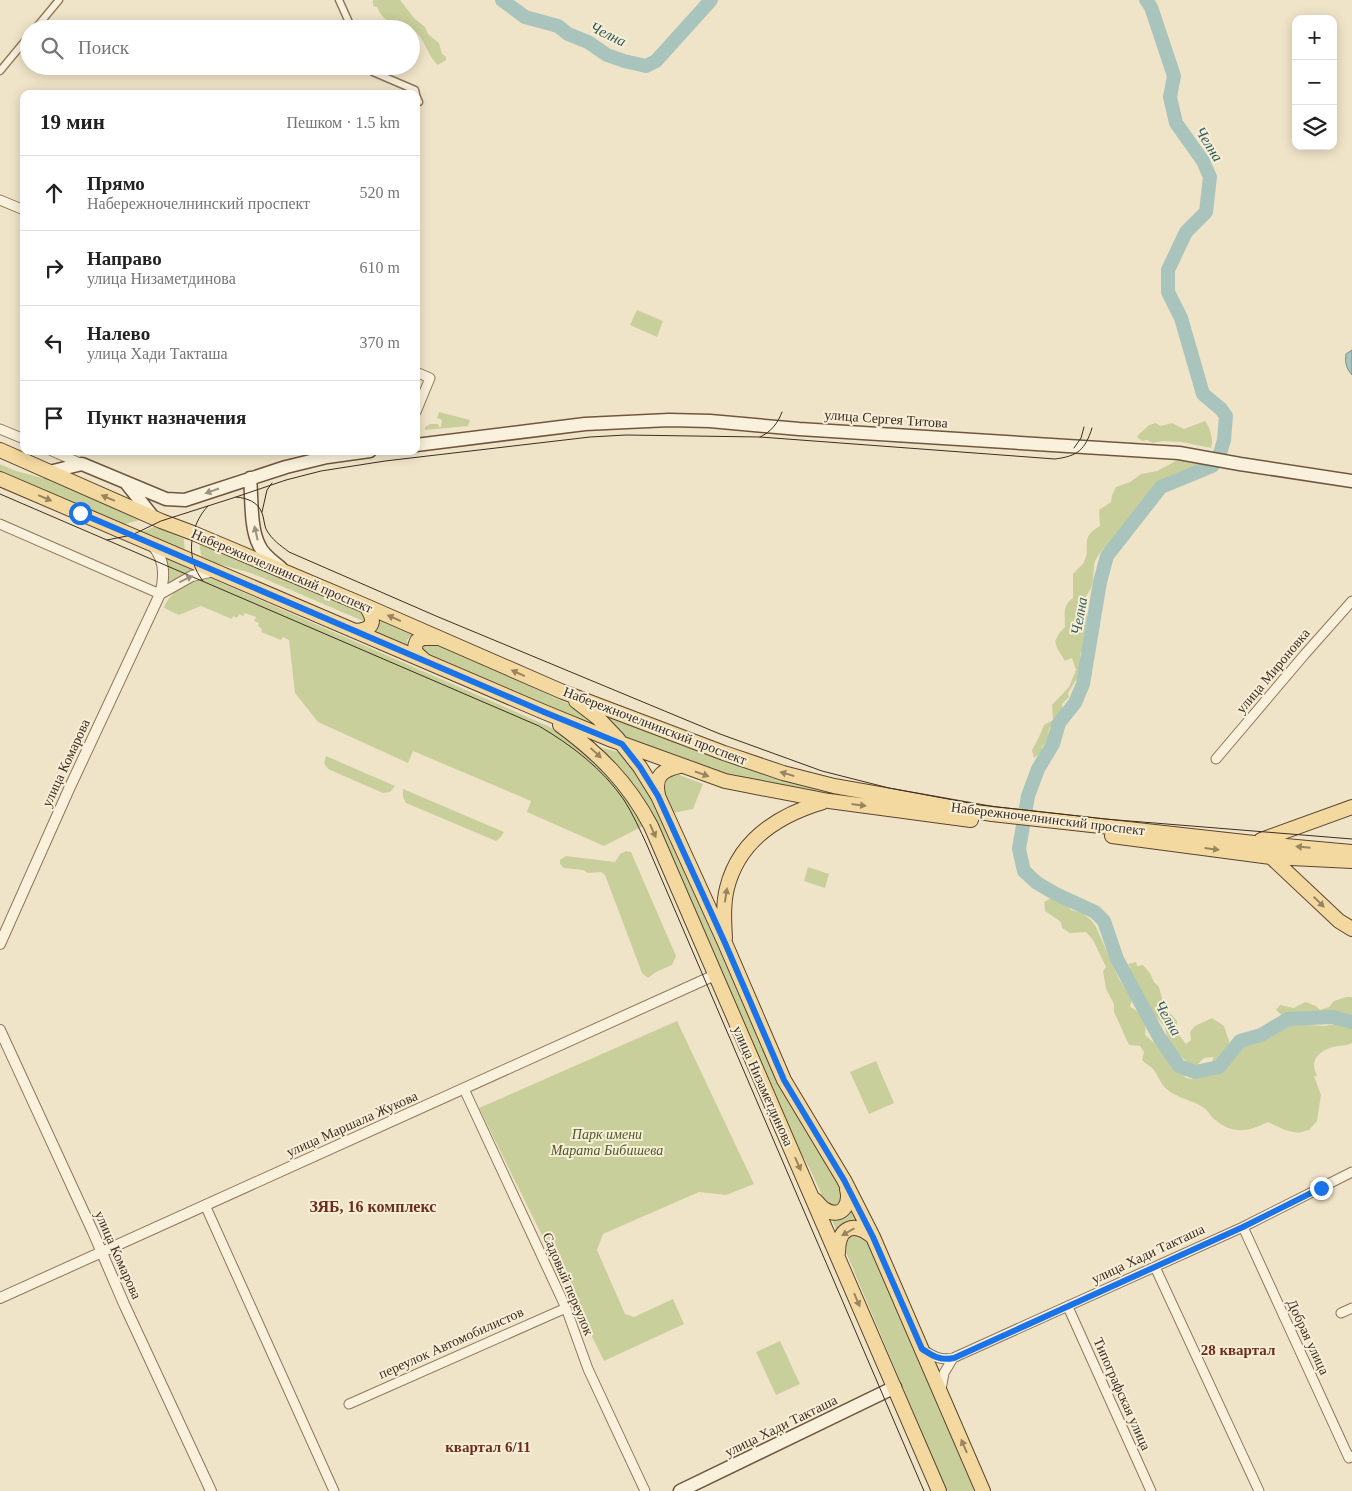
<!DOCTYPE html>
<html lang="ru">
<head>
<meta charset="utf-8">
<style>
	body { margin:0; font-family:Georgia,serif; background:#f2f2f2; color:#222 }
	.controls { position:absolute; right:15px; top:15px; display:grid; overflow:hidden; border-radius:10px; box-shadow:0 2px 12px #0003 }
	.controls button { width:45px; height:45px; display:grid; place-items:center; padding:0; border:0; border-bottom:1px solid #e0e0e0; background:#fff; color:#222; font:25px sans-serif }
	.stop { position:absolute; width:15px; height:15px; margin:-11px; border:4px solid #1a73e8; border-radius:50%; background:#fff }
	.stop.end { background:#1a73e8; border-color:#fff; box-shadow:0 1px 5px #0008 }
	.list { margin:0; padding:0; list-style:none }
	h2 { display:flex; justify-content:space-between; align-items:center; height:65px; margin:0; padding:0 20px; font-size:21px }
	h2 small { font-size:16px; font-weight:400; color:#767676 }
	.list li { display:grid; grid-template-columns:32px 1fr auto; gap:15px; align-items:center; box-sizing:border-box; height:75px; padding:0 20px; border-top:1px solid #e0e0e0 }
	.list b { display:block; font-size:19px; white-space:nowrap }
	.list p { margin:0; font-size:16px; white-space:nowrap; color:#767676 }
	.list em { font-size:16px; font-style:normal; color:#767676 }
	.icon { flex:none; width:28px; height:28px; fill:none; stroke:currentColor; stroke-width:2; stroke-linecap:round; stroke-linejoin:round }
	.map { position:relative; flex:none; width:1352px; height:1491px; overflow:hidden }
	.search { position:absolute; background:#fff; box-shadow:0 2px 12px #0003; left:20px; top:20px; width:400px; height:55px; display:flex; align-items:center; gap:12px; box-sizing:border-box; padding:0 18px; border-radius:28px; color:#767676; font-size:19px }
	.panel { position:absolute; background:#fff; box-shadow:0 2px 12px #0003; left:20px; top:90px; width:400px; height:365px; border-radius:10px }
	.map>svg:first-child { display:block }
</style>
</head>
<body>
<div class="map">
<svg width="1352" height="1491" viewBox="0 0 1352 1491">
	<rect width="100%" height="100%" fill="#f0e4c8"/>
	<!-- green -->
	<path fill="#c9cf9b" d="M373,0H400L414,18L425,27L428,34L439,43L442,54L446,57V60L438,65C426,55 426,38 412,29C397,20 386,28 377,7L373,6Z
		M637,310L663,321L657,337L630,325Z
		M439,412L470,420L468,426L425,430V427L430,424H438L439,427H441L442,420L437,418Z
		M1205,421C1210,427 1214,440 1211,448L1182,442L1163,441L1153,443L1147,440L1142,441L1138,438L1137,436L1149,425L1156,423L1160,426L1172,423L1184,429Z
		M1190,458H1199L1203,464L1175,477H1168L1159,483L1128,520L1111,546L1104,548C1100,553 1094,560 1094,566C1093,577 1094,587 1086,596L1087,614L1084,647L1080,654L1082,665L1079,675L1068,693L1069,697L1062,704L1063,712L1055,720L1049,729L1048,740L1042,747V752L1034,758L1032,750L1039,737L1044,725L1053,720L1052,705L1069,687L1076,670L1072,658L1065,661L1057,648L1055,641L1060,632L1065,627C1065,616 1062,605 1073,598V574C1076,570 1082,566 1084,562C1092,545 1078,539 1100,526L1099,510L1111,502L1112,495L1116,487L1130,482L1141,474L1157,471L1176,461Z
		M0,464L16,471L54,481L140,520L122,525L0,474Z
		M156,526L184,539L185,553L139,533Z
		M199,541L367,613L365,621H363L251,573L215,563L201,556Z
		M163,556L191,568L193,572L179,577L169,584L167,564Z
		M208,577L548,726C592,754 617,781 643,826L604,846L527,812L531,801L413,751L408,763L318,722L295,693L289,640L283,637L281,640L261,632L262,629L258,626L259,623L254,621L256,617L245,613L243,616L239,614L237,618L233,616L232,619L201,606L179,615L166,609L164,607C172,589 190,581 208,577Z
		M376,617L413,633L407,640V645L371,630Z
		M429,640L571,705L607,733L422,652L421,646Z
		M594,707L767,774L816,789V792L713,772L630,743Z
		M599,747L626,754L639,772L846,1192L839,1205L831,1206L825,1202L809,1167L789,1132L654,818L634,784Z
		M326,756L395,786L390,792L383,793L328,769L324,763Z
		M677,774L703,784L693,809L673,813L661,790L664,777Z
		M403,789L504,832L501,837L496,841L406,803L403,797Z
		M626,851L631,852L676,956L672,965L656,972L648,978L642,973L605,875L601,872L588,873L583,870L564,868L560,864V860L566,856L615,862L620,854Z
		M808,867L829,874L825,888L804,881Z
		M1055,896L1063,901L1071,910L1082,913L1091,920L1096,927L1118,977L1132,1000L1130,1007C1143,1013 1147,1021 1145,1035L1164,1051C1164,1063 1180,1069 1186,1078L1192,1079C1200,1072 1209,1075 1219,1072C1226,1070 1243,1042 1246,1034L1278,1021L1296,1024L1324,1026L1337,1024L1352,1028V1043C1346,1046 1343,1045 1337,1046C1327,1048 1314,1054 1314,1065C1314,1068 1316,1073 1317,1076H1314L1321,1095L1317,1121L1309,1130L1298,1133L1285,1130L1268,1122C1248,1132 1233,1135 1214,1119C1210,1116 1208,1110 1204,1108C1194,1101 1182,1099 1172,1093C1161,1087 1160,1078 1153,1069C1150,1065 1145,1064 1142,1060L1144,1052L1140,1046L1129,1045L1114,1012V1004L1106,989L1103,971L1106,967L1093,940L1086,932L1070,933L1062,928L1061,922L1045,911L1044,902Z
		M1136,962L1137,966L1143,965L1150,973L1154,982L1159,987L1164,1006L1177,1021V1032L1186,1044L1191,1040L1190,1032L1195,1026L1212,1018L1224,1026L1230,1044L1226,1049L1225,1057L1217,1065L1211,1063L1214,1057L1204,1058L1196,1066L1186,1061L1172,1048L1168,1041L1165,1027L1149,1009L1136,983L1129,974L1130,967L1128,964Z
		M1346,997H1352V1019L1321,1015L1315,1022H1307L1305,1015L1284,1017L1276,1010L1280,1005L1294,1008L1305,1002L1316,1006L1320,1010L1329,1007L1334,1001Z
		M677,1021L754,1184L726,1195L699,1192L603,1234L597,1250L625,1314L634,1317L673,1299L684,1324L604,1361L479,1108Z
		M876,1061L894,1103L869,1114L850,1072Z
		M853,1205L863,1222L838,1234L830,1215Z
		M855,1232L867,1235L976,1491H947L845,1250L847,1238Z
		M780,1341L800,1384L776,1395L756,1352Z"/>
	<!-- water -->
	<path fill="#a9c4bc" stroke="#6f938a" d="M1352,350V375C1346,368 1345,363 1346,354Z"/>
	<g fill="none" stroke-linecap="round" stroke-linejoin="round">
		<!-- river -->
		<path stroke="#a9c4bc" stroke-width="14" d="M502,0L525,17L558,26L568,34L588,42L607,55L624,61L646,66L656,61L711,0
			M1146,0L1151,7L1174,76L1170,97L1176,123L1203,161L1210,177L1206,212L1186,232L1168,270V292L1181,318L1203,394L1221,409L1226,416L1224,440L1218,460L1212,466L1161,487L1107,556L1100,582L1083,684L1075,703L1059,723L1053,744L1038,769L1028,796L1019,849L1024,871L1037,883L1056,894L1095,912L1104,921L1117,959L1159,1037L1179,1066L1195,1072L1219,1067L1240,1041L1261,1035L1288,1019L1332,1017L1352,1022"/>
		<!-- pedestrian casing -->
		<g stroke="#8d765c" stroke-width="9">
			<path id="pedestrian" d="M339,0L352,29
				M35,29L59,0
				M369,66L373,72L415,90L416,94
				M0,71L29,36
				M416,95L419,102"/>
		</g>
		<!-- minor casing -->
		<g stroke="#8d765c" stroke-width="11">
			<path id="minor" d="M0,200L24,210
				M416,372L430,378L416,412
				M0,429L24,439
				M52,451L82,464
				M0,524L160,594
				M1216,759L1305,654L1352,601
				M464,1089L566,1308L588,1369L645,1491
				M205,1205L334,1491
				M1243,1227L1349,1458L1352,1456
				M1155,1267L1259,1491
				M1068,1307L1151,1491
				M1341,1313L1352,1308
				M922,1349C933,1356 940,1361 953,1358L1243,1227L1352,1172
				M941,1390L944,1373L953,1358
				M349,1404L566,1308"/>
		</g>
		<!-- tertiary casing -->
		<g stroke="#8d765c" stroke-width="12">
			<path id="tertiary" d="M160,594L192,576L214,571
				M0,944L69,789L160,594C165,577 165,558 151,544
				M0,1030L93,1232L124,1304L211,1491
				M0,1298L715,975"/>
		</g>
		<!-- secondary casing -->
		<g stroke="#6f573f" stroke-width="15">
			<path id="secondary" d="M416,445L585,424L669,420L710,421L799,429L1179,453L1240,464L1352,481
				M49,472L82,464L166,499L185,500L286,467L327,457L370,451
				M250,478C252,498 250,528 259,545C263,555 274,562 281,568
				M127,484L153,517
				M680,1491L895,1387"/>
		</g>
		<!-- primary casing -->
		<g stroke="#5b4430" stroke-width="16">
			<path id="primary" d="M0,450L161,521L193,533L366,606L563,692L724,753L783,773L834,786L992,814L1254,843L1352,852
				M0,479L544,712L612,740L725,781L829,801L971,820
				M355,631C374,630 376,621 366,606
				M424,660C417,654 412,651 417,641L423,638H438
				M576,701L598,718L617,738L640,767L658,796L725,943L784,1080L844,1180L873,1237L983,1491
				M560,725C599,754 628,782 651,826L939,1491
				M658,795C654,776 662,770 680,766
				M1112,836L1271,857L1352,861
				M1261,840L1352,807
				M1271,857L1339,921L1352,929
				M725,938C724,921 723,904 727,888C739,840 779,815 823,802
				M815,1200C818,1203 821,1207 824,1209C841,1220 851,1205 847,1189
				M838,1253C838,1228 853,1220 873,1237"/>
		</g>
		<!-- pedestrian -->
		<use href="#pedestrian" stroke="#faf1dc" stroke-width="6"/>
		<!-- minor -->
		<use href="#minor" stroke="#faf1dc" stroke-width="9"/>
		<!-- tertiary -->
		<use href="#tertiary" stroke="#faf1dc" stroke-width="10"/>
		<!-- secondary -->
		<use href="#secondary" stroke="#faf1dc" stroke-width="12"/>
		<!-- primary -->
		<use href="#primary" stroke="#f3d9a0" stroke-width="14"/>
		<!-- tram -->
		<path stroke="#3d2e20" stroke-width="1" d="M760,437C771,432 778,423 782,412
			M1074,448L1081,438L1084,427
			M0,494L539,726C571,745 602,768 624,800C633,814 640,830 647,845L924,1491
			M236,497L286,480L321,471L385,461L590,437L626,435L760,437L1055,459C1078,456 1085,450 1092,428
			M262,512L267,490L272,483
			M107,540L132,535L161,521L236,497C247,498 258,502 262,513C264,518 264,524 266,529C272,540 280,545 289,552L436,616L720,734L822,771L889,788L980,805L1105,819L1352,839
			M203,581C185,559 189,526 208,506"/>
	</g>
	<!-- one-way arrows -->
	<defs><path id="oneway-solid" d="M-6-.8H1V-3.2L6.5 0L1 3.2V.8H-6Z" transform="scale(1.25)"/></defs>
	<g fill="#9c907e">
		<use href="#oneway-solid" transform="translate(212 491) rotate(161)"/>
		<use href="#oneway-solid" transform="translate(256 533) rotate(-103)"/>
		<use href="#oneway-solid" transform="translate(186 579) rotate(-26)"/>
	</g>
	<g fill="#988460">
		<use href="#oneway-solid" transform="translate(45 498) rotate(23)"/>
		<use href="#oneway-solid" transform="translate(108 498) rotate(-157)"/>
		<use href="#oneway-solid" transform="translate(394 618) rotate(-156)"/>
		<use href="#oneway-solid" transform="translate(518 673) rotate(-156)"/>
		<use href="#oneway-solid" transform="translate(596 753) rotate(43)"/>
		<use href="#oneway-solid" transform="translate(702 774) rotate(19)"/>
		<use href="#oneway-solid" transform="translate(787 774) rotate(-164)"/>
		<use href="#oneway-solid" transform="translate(859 805) rotate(7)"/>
		<use href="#oneway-solid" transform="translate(653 831) rotate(66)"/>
		<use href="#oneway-solid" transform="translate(1303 847) rotate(-175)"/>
		<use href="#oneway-solid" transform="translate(1212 849) rotate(7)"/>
		<use href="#oneway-solid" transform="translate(726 895) rotate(-81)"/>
		<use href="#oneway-solid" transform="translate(1319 902) rotate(44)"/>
		<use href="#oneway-solid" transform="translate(798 1164) rotate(66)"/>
		<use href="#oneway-solid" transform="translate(848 1232) rotate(150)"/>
		<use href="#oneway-solid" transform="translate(857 1300) rotate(67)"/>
		<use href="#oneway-solid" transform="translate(964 1446) rotate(-113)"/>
	</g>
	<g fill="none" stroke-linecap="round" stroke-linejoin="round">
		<!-- route -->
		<path stroke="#1a73e8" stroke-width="6" d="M80,513L544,712L622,744L640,767L658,796L725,943L784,1080L844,1180L873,1237L922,1349C933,1356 940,1361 954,1358L1243,1227L1321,1188"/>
	</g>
	<g text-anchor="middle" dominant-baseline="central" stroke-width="4" stroke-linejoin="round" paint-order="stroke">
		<!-- street labels -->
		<g font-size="14" fill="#3d2e20" stroke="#f7eed8">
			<text transform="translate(886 419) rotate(4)">улица Сергея Титова</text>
			<text transform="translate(282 571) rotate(23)">Набережночелнинский проспект</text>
			<text transform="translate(1273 671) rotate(-50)">улица Мироновка</text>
			<text transform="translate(655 726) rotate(21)">Набережночелнинский проспект</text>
			<text transform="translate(66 763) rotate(-65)">улица Комарова</text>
			<text transform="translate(1048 819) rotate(7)">Набережночелнинский проспект</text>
			<text transform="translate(763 1086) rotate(66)">улица Низаметдинова</text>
			<text transform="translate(352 1124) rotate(-24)">улица Маршала Жукова</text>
			<text transform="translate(1148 1254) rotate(-25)">улица Хади Такташа</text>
			<text transform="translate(118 1255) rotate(66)">улица Комарова</text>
			<text transform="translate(568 1284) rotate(67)">Садовый переулок</text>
			<text transform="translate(1308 1337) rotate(65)">Добрая улица</text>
			<text transform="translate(451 1343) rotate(-24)">переулок Автомобилистов</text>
			<text transform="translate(1122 1394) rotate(66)">Типографская улица</text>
			<text transform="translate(781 1426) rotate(-26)">улица Хади Такташа</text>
		</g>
		<!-- park labels -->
		<g font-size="14" font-style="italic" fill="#4d5a26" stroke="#f7eed8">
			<text x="607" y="1134">Парк имени<tspan x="607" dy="16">Марата Бибишева</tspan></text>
		</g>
		<!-- water labels -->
		<g font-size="15" font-style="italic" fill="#2f5d5a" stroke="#f7eed8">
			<text transform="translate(608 34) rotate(26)">Челна</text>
			<text transform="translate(1209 144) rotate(58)">Челна</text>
			<text transform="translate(1079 616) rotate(-80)">Челна</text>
			<text transform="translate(1168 1018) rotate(60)">Челна</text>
		</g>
		<!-- neighbourhood labels -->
		<g font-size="15" font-weight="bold" fill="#6b2e1e" stroke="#f7eed8">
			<text x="1238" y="1350">28 квартал</text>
			<text x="488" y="1447">квартал 6/11</text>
		</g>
		<!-- quarter labels -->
		<g font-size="16" font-weight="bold" fill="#6b2e1e" stroke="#f7eed8">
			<text x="373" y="1206">ЗЯБ, 16 комплекс</text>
		</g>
	</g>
</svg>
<div class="controls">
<button>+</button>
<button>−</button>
<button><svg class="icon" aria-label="layers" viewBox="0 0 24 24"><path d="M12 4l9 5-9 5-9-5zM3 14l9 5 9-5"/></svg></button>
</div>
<div class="stop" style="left:80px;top:513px"></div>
<div class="stop end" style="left:1321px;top:1188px"></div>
<div class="search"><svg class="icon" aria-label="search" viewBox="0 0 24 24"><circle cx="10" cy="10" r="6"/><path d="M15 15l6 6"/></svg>Поиск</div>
<section class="panel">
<h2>19 мин<small>Пешком · 1.5 km</small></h2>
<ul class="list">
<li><svg class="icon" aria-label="ahead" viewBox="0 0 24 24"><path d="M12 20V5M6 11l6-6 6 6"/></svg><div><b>Прямо</b><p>Набережночелнинский проспект</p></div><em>520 m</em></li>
<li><svg class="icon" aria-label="right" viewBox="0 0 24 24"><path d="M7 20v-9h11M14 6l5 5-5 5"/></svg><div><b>Направо</b><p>улица Низаметдинова</p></div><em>610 m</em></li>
<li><svg class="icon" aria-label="left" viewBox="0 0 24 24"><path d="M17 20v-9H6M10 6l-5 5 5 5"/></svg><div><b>Налево</b><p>улица Хади Такташа</p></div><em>370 m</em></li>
<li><svg class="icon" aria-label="arrive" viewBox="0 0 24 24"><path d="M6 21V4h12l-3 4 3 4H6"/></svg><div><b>Пункт назначения</b></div></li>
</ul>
</section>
</div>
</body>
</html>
